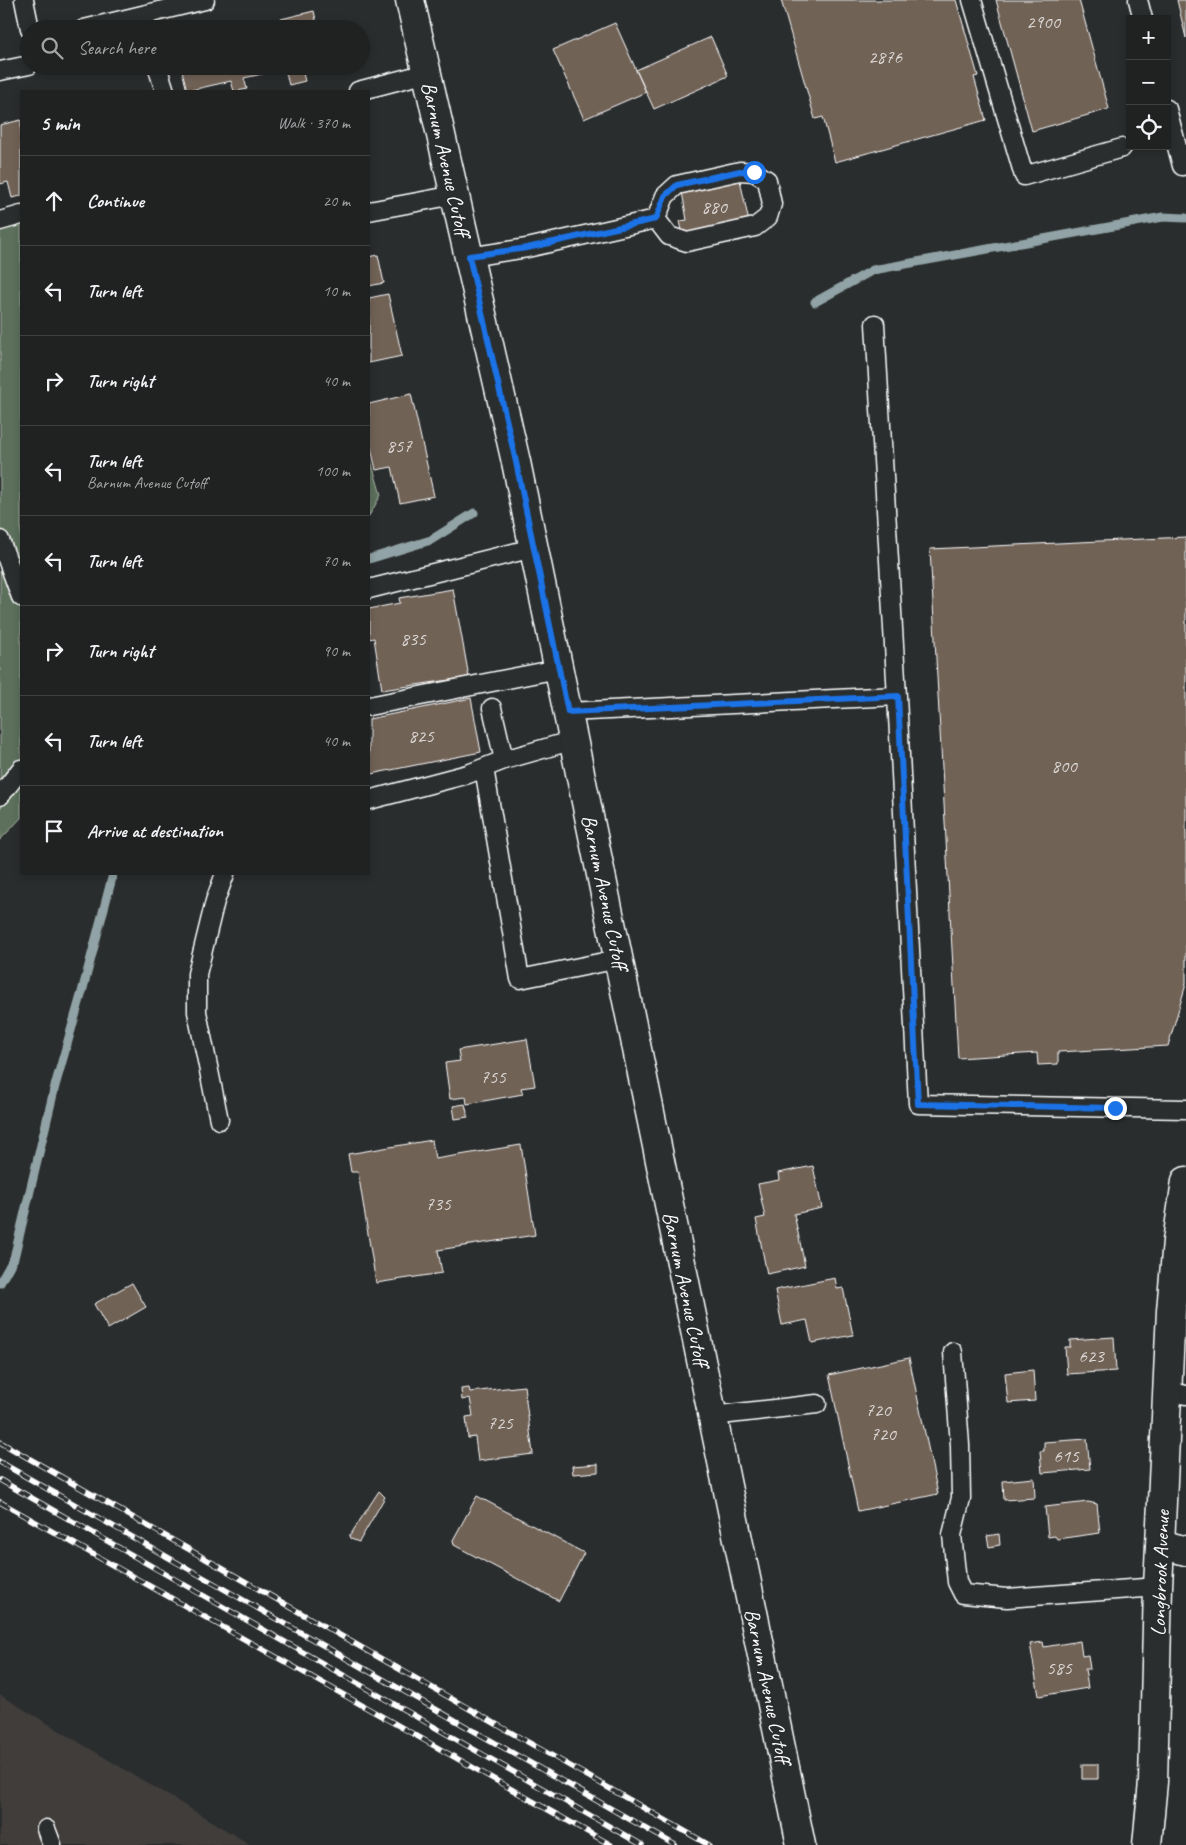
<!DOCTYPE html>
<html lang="en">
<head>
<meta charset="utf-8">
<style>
	body { margin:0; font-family:Caveat,sans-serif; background:#282a2a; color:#f1f3f6 }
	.controls { position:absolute; right:15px; top:15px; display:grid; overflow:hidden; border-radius:0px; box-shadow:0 2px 8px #0003 }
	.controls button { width:45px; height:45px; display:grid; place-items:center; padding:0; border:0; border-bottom:1px solid #3d3f40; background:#202222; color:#f1f3f6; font:25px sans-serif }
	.stop { position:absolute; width:15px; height:15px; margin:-11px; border:4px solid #1a73e8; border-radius:50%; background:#fff }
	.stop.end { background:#1a73e8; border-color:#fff; box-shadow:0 1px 5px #0008 }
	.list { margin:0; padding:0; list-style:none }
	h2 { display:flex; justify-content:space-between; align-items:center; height:65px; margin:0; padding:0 20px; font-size:21px }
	h2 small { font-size:16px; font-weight:400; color:#a2a4a5 }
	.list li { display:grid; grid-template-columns:32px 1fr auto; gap:15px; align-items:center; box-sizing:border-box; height:90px; padding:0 20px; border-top:1px solid #3d3f40 }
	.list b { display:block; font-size:19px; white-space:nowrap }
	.list p { margin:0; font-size:16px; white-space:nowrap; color:#a2a4a5 }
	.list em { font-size:16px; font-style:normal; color:#a2a4a5 }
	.icon { flex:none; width:28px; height:28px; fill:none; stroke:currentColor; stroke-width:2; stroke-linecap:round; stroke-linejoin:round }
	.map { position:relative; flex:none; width:1186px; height:1845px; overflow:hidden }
	.search { position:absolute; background:#202222; box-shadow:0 2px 8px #0003; left:20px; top:20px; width:350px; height:55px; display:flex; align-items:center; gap:12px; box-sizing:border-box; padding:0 18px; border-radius:28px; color:#a2a4a5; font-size:19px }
	.panel { position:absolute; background:#202222; box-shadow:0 2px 8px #0003; left:20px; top:90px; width:350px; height:785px; border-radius:0px }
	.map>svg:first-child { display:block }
</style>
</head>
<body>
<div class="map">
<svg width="1186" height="1845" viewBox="0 0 1186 1845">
	<rect width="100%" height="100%" fill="#2a2d2e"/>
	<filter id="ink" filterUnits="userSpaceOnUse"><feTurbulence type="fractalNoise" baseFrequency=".02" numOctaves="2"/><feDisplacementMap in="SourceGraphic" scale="10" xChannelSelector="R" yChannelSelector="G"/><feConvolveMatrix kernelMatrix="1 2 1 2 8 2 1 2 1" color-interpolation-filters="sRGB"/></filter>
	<g filter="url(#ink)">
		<!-- built -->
		<path fill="#3f3d3a" d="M0,1695L251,1845H0Z"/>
		<!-- green -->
		<path fill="#5c705b" stroke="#aeb8ad" d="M21,209V818L0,840V216Z
			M369,454L381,495L369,516Z"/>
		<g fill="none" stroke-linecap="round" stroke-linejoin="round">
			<!-- stream -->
			<path stroke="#91a3a6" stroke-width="9" d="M815,302L873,270L1163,217L1186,218
				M369,559L431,540L474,513
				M0,1283L14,1258L55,1086L82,992L113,874"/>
		</g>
		<!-- building -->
		<path fill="#716257" stroke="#fff" d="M781,0H956L978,76L974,77L986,120L835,162L823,117L815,119Z
			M996,0H1079L1109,109L1032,131Z
			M1177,0H1186V38Z
			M314,11L318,29H240Z
			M615,23L646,92L584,119L553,50Z
			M711,37L728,76L654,109L636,70Z
			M181,66H301L305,81L289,85L285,69L244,78L247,89L237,91H234L231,81L187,91Z
			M21,120V196L12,198L8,182L0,184V125Z
			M740,180L749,222L683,235L680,221L687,220L682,192Z
			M378,255L384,283L369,286V257Z
			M388,294L402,356L369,363V298Z
			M411,394L434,496L400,503L392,467L376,470L369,439V404Z
			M1186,537V984L1168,1046L1058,1052V1064L1038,1065L1037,1053L958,1058L930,549Z
			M453,589L469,677L382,690L374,638L369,639V609L400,603L399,598Z
			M471,698L481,752L371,774L369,764V719Z
			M527,1039L535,1086L521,1088L523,1094L467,1104L466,1097L450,1099L445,1063L460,1061L458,1050Z
			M465,1104L468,1117L455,1119L453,1106Z
			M432,1140L435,1159L521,1145L535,1235L438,1250L442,1273L376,1283L358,1172H351L348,1154Z
			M813,1166L822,1208L794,1214L805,1266L767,1274L756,1219L765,1217L758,1184L779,1180L778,1173Z
			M835,1278L837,1289L843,1288L853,1335L812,1343L807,1320L782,1325L775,1290Z
			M132,1283L146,1307L108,1329L94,1304Z
			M1114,1337L1116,1371L1067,1374L1065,1347H1070V1340Z
			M909,1358L938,1494L858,1511L829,1375Z
			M1033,1370L1035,1401L1008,1403L1005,1373Z
			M524,1386L533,1454L478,1461L475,1437L468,1438L466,1417L473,1416L470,1398L462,1400L461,1389L469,1388L470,1392Z
			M1087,1439L1090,1469L1042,1473L1040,1451H1044V1442Z
			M598,1464V1472L573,1474L572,1466Z
			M1034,1478L1035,1498L1004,1500L1003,1481Z
			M379,1491L385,1497L359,1542L351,1539L349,1537Z
			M477,1496L584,1553L559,1601L454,1545L453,1540Z
			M1088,1502L1097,1504L1100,1533L1057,1539L1055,1536L1048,1537L1045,1507Z
			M999,1534L1000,1545L989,1547L987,1536Z
			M1080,1641L1082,1656L1088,1655L1090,1669H1085L1088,1688L1039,1696L1030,1644L1043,1642L1044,1647Z
			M1082,1764H1098V1779H1082Z"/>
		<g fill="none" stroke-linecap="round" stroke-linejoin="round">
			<!-- service casing -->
			<g stroke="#fff" stroke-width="21">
				<path id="service" d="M24,0L30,29
					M972,0L1024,176L1122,148
					M1138,0L1143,19
					M84,29L205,0
					M157,66L165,91
					M0,71L29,65
					M358,91L427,73
					M1167,109L1182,166
					M740,171L754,172L767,180L772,204L768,217L755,227L687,242L669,236L656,219L665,196L677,185Z
					M369,211L455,195
					M0,221L21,215
					M469,257L527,248L656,219
					M875,324L897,696L918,1104L1186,1109
					M0,540L21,597
					M369,589L533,548
					M369,706L558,669
					M492,708L504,760
					M568,712L897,696
					M484,768L520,979L619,959
					M0,796L21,769
					M369,800L468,774L504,760L574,740
					M219,1120L197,1012V974L215,901L225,874
					M953,1352L960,1445L961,1498L952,1535L957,1582L963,1594L1007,1598L1158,1587
					M1168,1391L1186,1395
					M712,1416L817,1404
					M46,1829L52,1845"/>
			</g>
			<!-- minor casing -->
			<g stroke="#fff" stroke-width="31">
				<path id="minor" d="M1161,1544L1186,1551"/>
			</g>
			<!-- tertiary casing -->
			<g stroke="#fff" stroke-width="31">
				<path id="tertiary" d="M1147,1845L1153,1782L1158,1587L1171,1311L1177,1241L1186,1181"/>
			</g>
			<!-- primary casing -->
			<g stroke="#fff" stroke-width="31">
				<path id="primary" d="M410,0L516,462L801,1845"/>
			</g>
			<!-- service -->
			<use href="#service" stroke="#2a2d2e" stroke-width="18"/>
			<!-- minor -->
			<use href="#minor" stroke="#2a2d2e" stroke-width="28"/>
			<!-- tertiary -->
			<use href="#tertiary" stroke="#2a2d2e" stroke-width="28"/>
			<!-- primary -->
			<use href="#primary" stroke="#2a2d2e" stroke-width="28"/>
			<!-- rail casing -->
			<g stroke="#fff" stroke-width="5.5">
				<path id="rail" d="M0,1442L709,1845
					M0,1462L675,1845
					M0,1480L642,1845
					M0,1502L611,1845"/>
			</g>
			<!-- rail -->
			<use href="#rail" stroke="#2a2d2e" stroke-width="4" stroke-dasharray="11" stroke-linecap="butt"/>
		</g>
	</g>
	<g fill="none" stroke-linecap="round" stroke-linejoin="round" filter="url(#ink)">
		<!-- route -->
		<path stroke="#1a73e8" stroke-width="6" d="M754,172L740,171L677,185L665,196L656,219L527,248L469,256L516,462L568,712L898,696L918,1104L1115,1108"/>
	</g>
	<g text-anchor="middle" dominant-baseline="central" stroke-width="4" stroke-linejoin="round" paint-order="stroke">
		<!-- number labels -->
		<g font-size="19" fill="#dcd8d5">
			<text x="1043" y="22">2900</text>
			<text x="885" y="57">2876</text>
			<text x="714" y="207">880</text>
			<text x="399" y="446">857</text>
			<text x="413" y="639">835</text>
			<text x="421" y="736">825</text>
			<text x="1064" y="766">800</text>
			<text x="493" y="1077">755</text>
			<text x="438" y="1204">735</text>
			<text x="1091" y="1356">623</text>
			<text x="878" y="1410">720</text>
			<text x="500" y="1423">725</text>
			<text x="883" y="1434">720</text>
			<text x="1066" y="1456">615</text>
			<text x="1059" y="1668">585</text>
		</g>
		<!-- street labels -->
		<g font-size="21" fill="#fff" stroke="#2a2d2e">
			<text transform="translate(446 159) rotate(77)">Barnum Avenue Cutoff</text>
			<text transform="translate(605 892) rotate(78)">Barnum Avenue Cutoff</text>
			<text transform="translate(686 1289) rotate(78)">Barnum Avenue Cutoff</text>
			<text transform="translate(1160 1573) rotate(-88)">Longbrook Avenue</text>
			<text transform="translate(768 1686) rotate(78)">Barnum Avenue Cutoff</text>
		</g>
	</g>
</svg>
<div class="controls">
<button>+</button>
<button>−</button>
<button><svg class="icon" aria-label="locate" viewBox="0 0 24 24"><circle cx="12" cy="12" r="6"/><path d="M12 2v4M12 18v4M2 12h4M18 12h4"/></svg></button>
</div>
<div class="stop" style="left:754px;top:172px"></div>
<div class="stop end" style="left:1115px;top:1108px"></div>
<div class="search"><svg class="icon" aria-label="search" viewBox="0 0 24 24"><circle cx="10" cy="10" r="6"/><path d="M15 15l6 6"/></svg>Search here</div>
<section class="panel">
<h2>5 min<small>Walk · 370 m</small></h2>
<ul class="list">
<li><svg class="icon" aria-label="ahead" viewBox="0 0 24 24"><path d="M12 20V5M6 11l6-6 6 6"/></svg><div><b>Continue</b></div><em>20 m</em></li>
<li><svg class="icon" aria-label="left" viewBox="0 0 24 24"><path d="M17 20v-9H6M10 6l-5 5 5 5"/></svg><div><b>Turn left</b></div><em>10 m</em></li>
<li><svg class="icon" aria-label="right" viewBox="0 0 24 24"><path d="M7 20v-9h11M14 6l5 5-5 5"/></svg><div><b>Turn right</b></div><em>40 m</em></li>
<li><svg class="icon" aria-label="left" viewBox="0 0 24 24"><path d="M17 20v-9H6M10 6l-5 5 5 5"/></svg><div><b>Turn left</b><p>Barnum Avenue Cutoff</p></div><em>100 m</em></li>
<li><svg class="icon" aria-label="left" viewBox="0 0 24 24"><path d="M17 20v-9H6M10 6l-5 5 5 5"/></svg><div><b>Turn left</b></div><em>70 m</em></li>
<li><svg class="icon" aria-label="right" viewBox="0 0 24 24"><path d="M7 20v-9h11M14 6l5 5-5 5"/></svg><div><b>Turn right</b></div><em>90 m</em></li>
<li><svg class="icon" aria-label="left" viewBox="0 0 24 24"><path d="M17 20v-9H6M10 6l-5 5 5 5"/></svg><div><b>Turn left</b></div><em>40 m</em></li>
<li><svg class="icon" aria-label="arrive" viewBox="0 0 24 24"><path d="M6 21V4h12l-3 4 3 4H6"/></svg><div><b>Arrive at destination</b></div></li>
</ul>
</section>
</div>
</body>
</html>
